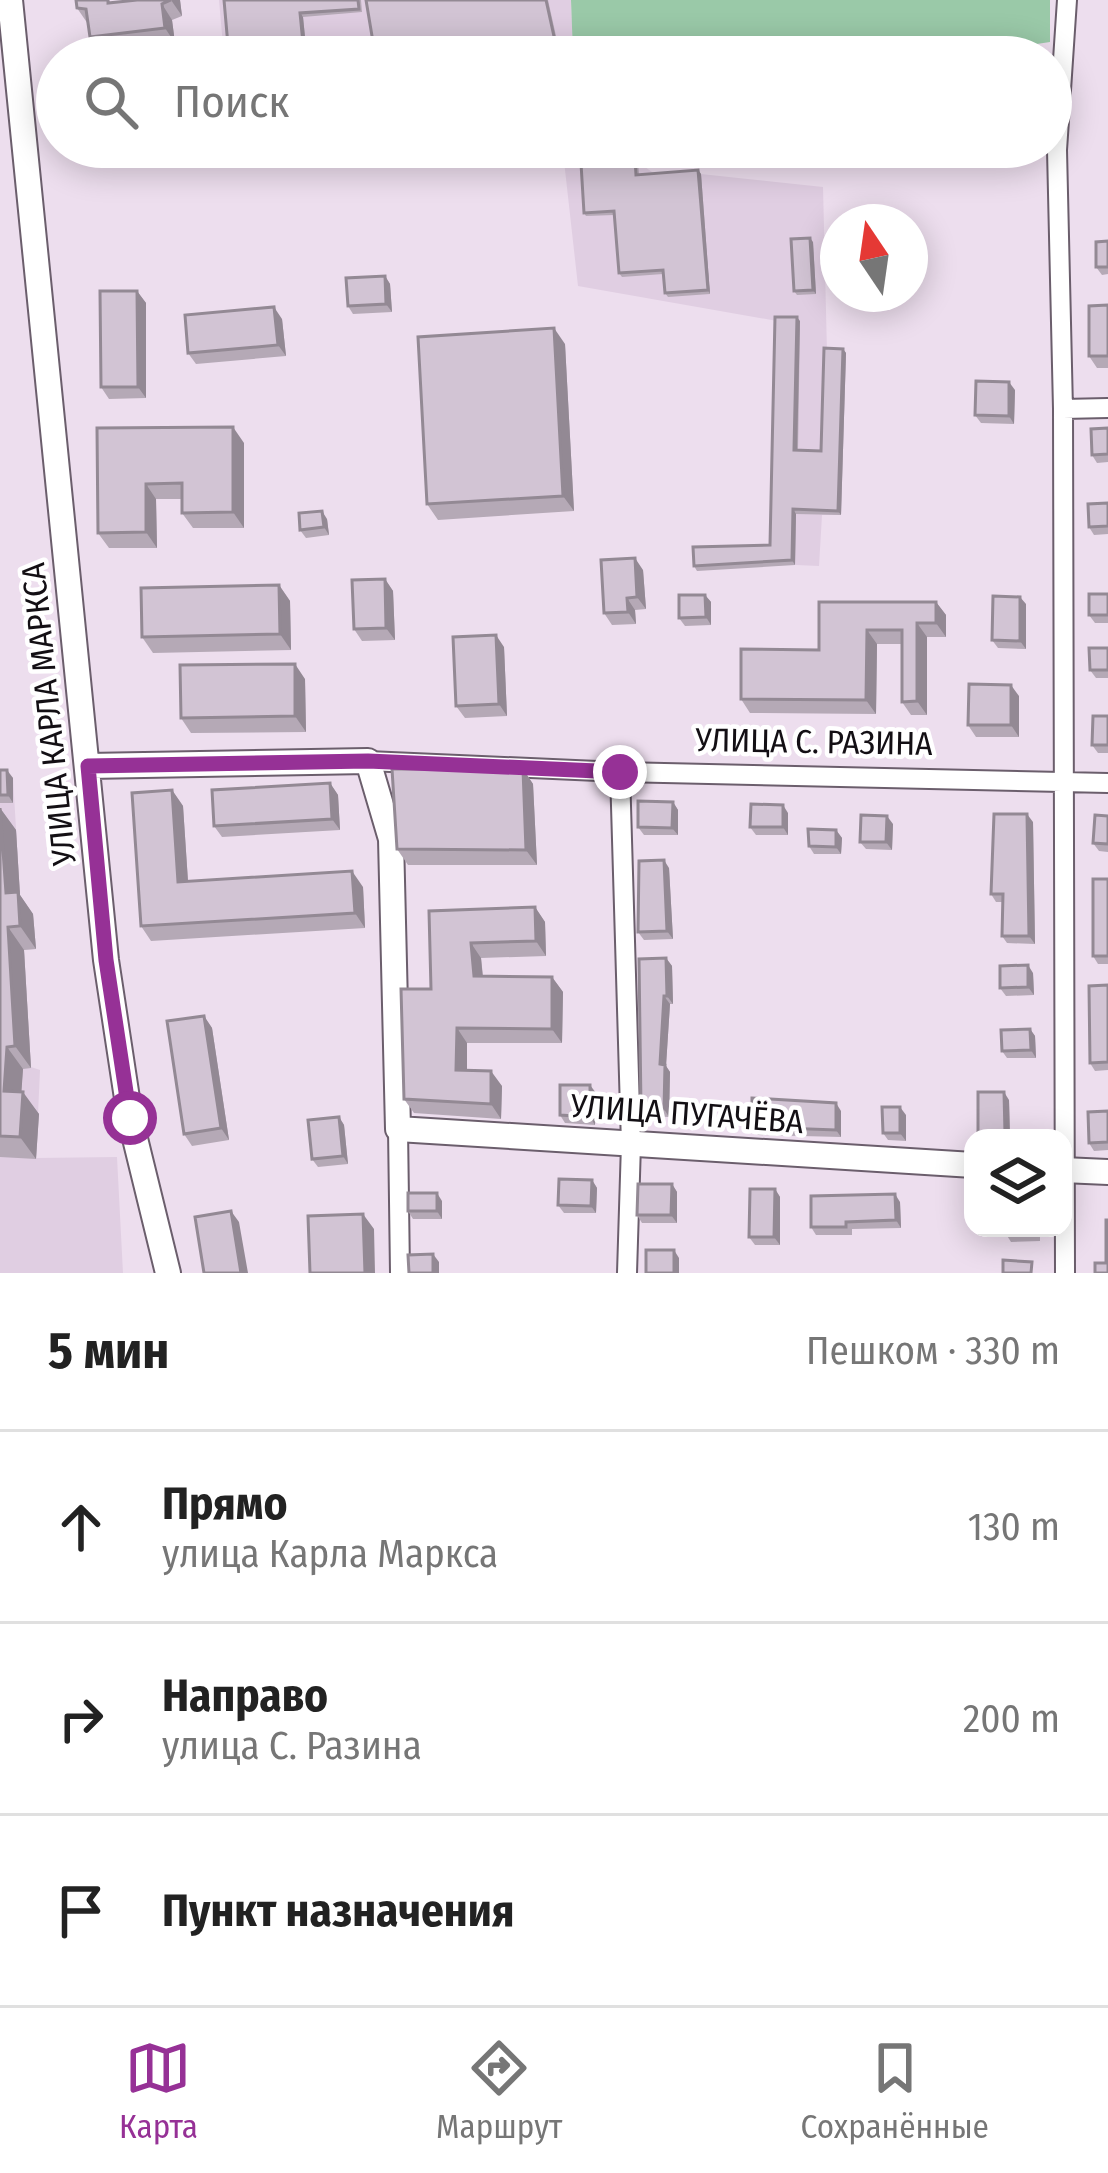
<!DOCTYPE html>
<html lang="ru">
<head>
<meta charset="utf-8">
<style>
	body { margin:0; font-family:"Fira Sans Condensed",sans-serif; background:#f6f6f6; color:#222 }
	.controls { position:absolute; right:36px; bottom:36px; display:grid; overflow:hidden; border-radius:24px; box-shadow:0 6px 30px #0003 }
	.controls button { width:108px; height:108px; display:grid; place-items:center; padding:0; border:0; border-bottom:3px solid #e0e0e0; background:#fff; color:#222; font:60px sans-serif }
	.compass { position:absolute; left:820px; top:204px; width:108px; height:108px; border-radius:50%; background:#fff; box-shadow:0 6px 30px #0003; rotate:347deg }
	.stop { position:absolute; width:36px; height:36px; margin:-27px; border:9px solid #963196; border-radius:50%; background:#fff }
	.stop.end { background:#963196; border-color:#fff; box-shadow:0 3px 12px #0008 }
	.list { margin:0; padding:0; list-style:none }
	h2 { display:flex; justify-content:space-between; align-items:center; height:156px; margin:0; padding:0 48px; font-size:51px }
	h2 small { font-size:39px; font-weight:400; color:#767676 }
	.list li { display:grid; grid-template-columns:78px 1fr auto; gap:36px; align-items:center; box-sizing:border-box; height:192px; padding:0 48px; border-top:3px solid #e0e0e0 }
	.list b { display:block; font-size:45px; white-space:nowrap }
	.list p { margin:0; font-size:39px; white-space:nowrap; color:#767676 }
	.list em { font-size:39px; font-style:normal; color:#767676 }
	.icon { flex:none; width:66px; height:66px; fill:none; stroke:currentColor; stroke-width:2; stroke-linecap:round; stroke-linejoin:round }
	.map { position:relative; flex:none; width:1108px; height:1273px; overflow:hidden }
	.search { position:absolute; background:#fff; box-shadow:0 6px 30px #0003; left:36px; right:36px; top:36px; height:132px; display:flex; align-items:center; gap:30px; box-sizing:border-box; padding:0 42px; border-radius:66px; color:#767676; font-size:45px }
	.sheet { height:732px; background:#fff }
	nav { display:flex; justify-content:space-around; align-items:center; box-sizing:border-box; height:168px; border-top:3px solid #e0e0e0; background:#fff; font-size:33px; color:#767676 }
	nav a { display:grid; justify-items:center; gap:6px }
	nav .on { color:#963196 }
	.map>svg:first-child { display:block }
</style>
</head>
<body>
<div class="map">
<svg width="1108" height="1273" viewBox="0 0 1108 1273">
	<rect width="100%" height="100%" fill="#eddeee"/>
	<!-- built -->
	<path fill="#e0cee2" d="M219,0H571L573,53L580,57H224Z
		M598,149L613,164L638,162L659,177L701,174L823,187L827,352L846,353L841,515H822L819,566L773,564L777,321L578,286L563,152Z
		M0,778H13L21,914H33L36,949L24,950L31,1067L40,1070L36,1158L117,1157L123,1273H0Z"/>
	<!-- green -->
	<path fill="#9ac9a8" d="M571,0H1050V42L1030,45L1028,57H580L573,54Z"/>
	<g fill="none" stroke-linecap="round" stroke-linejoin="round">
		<!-- minor casing -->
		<g stroke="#6b5e6c" stroke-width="22">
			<path id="minor" d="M1063,409L1108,408
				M368,761L620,772L1108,783
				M620,772L631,1144L627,1273
				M398,1129L400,1273
				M1065,1273L1063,409L1057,150L1067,0"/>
		</g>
		<!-- tertiary casing -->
		<g stroke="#6b5e6c" stroke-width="28">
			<path id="tertiary" d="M10,0L106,960L130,1118L168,1273
				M88,766L368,761L391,839L398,1129L973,1165
				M1063,1170L1108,1172"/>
		</g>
		<!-- minor -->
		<use href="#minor" stroke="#fff" stroke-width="18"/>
		<!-- tertiary -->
		<use href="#tertiary" stroke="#fff" stroke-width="24"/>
	</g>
	<!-- wall -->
	<path fill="#b5a9b6" d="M180,0L182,16L172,20L175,43L101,52L90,37L88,24L77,8L118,2Z
		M224,0H361L362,12L303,17L307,57H229Z
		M366,0H548L558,45L502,57H362L374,48Z
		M598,149L599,161L638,162L639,174L698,170L701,174L710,294L668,297L665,293L663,274L622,277L619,273L614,215L586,216L584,213Z
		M1108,241V274L1102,275L1096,267Z
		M813,242L816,294L797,295L794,291Z
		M385,276L390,284L392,312L353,314L348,306Z
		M137,291L146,303V398L109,399L101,387Z
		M1108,305V368H1097L1089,356Z
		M282,319L286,356L196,364L188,353Z
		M800,321L798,450L821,451L843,349L846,353L841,515L796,514L795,565L697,571L694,566L770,545Z
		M565,344L574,511L438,520L427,504Z
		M1015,390L1014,424L981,423L975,415Z
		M97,428L244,443V528H193L182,513V499H156L157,548H109L98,533Z
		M1108,428V462L1097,463L1092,455Z
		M1108,503V534L1094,535L1089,527Z
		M327,519L329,535L306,538L300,530Z
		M643,570L646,609L635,610L636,624L612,625L604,613Z
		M385,579L393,591L395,640L362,641L354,629Z
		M279,585L290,601L291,650L153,653L142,637Z
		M1108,594V623H1095L1089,615Z
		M705,595L711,602V625L685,626L679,618Z
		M936,602L946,615V637H927V715H911L902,702V644H877L876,714L750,713L741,699L819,650Z
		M1026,604V649L998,648L992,640Z
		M504,647L507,716L465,718L456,706Z
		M1108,648V678H1096L1090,670Z
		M305,679L306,732L191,733L181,718Z
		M1019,696V737H976L968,725Z
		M1108,716V753H1098L1092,745Z
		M523,769L533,784L537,865H408L397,849Z
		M0,770L13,778V803H0Z
		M330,783L338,795L340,830L222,837L214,826Z
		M172,790L183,806L188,881L363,887L365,928L151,941L141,926Z
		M673,802L678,810V835H644L638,827Z
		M0,808L16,830L20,895L33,914L36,949L24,950L31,1068L23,1069L21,1092L39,1114L36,1159L0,1157Z
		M788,813V835H756L750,827Z
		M1108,816V852L1099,851L1093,843Z
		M1033,822L1035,944L1007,943L1002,936L1003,902H996L991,894Z
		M893,824L892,850L866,849L860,842Z
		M836,830L842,838L841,854H814L809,846Z
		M669,868L673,939L644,940L638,932Z
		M1108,879V964H1098L1093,956Z
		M535,907L545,922L546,956L481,958L483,976L552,977L563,992L562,1043H467V1070L502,1086L501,1119L414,1113L404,1099L431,989L429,911Z
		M666,958L672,966L673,1004H670L666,1066L670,1072L669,1117L646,1116L641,1108Z
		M1033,973L1034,995L1006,996L1000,988Z
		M1108,985V1070L1095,1071L1090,1063Z
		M204,1016L212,1028L229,1140L192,1146L184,1134Z
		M1030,1029L1035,1036L1036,1058H1007L1002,1051Z
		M596,1093L595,1125L565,1123L560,1115Z
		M1009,1100L1010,1138H982L978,1132Z
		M841,1111V1137L758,1135L752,1127Z
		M1108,1111V1150L1094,1151L1089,1143Z
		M906,1115V1141L888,1140L883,1133Z
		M339,1117L344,1125L348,1164L318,1167L312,1159Z
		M592,1180L597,1188L596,1213H564L558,1205Z
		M672,1184L677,1192V1223H642L637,1215Z
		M775,1189L780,1197V1245H755L749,1237Z
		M442,1201V1219H413L408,1211Z
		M900,1202L901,1228L852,1229V1235H816L811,1227Z
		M1006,1228H1040V1241L1011,1242L1006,1234Z"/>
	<!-- shaded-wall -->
	<path fill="#938994" d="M171,0H180L182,16Z
		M162,4L172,20L175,43L165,28Z
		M300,13L303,17L307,57L304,53Z
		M698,170L701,174L710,294L708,290Z
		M810,238L813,242L816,294L813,290Z
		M385,276L390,284L392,312L386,304Z
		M137,291L146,303V398L138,387Z
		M274,307L282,319L286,356L278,345Z
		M797,317L800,321L797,454L794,450Z
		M554,328L565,344L574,511L563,496Z
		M843,349L846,353L841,515L838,511Z
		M1009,382L1015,390L1014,424L1009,416Z
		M233,427L244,443V528L233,512Z
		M146,484L156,499L157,548L146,532Z
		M793,509L796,514L795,565L792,560Z
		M322,511L327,519L329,535L324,527Z
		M635,558L643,570L646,609L637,597Z
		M385,579L393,591L395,640L386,628Z
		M279,585L290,601L291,650L280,634Z
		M705,595L711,602V625L706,617Z
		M1020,597L1026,604V649L1020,641Z
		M627,598L635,610L636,624L628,612Z
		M936,602L946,615V637L936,623Z
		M917,623L927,637V715L917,701Z
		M867,630L877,644L876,714L866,700Z
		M496,635L504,647L507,716L499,704Z
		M295,664L305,679L306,732L295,716Z
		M1011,685L1019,696V737L1011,725Z
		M523,769L533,784L537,865L526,850Z
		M7,770L13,778V803L8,795Z
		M330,783L338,795L340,830L332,819Z
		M172,790L183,806L189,897L178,882Z
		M673,802L678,810V835L672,828Z
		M783,805L788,813V835L783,827Z
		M0,808L16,830L20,895L33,914L36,949L20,926L6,893Z
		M1027,814L1033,822L1035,944L1029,936Z
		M887,816L893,824L892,850L886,842Z
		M836,830L842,838L841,854L836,847Z
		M664,860L669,868L673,939L667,931Z
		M352,871L363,887L365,928L355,913Z
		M535,907L545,922L546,956L536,941Z
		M8,927L24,950L31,1068L15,1046Z
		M471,943L481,958L484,991L474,976Z
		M666,958L672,966L673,1004L667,996Z
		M1028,965L1033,973L1034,995L1028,987Z
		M552,977L563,992L562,1043L552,1029Z
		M664,996L670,1004L666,1066L670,1072L669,1117L664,1109L660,1064Z
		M204,1016L212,1028L229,1140L221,1128Z
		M457,1028L467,1043V1085L456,1070Z
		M1030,1029L1035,1036L1036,1058L1031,1050Z
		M7,1047L23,1069L20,1113L4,1091Z
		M491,1071L502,1086L501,1119L491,1104Z
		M590,1085L596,1093L595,1125L590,1117Z
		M23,1092L39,1114L36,1159L20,1137Z
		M1004,1092L1009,1100L1010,1138L1005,1133Z
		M836,1103L841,1111V1137L836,1130Z
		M900,1107L906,1115V1141L900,1133Z
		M339,1117L344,1125L348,1164L343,1156Z
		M592,1180L597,1188L596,1213L591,1206Z
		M672,1184L677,1192V1223L671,1215Z
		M775,1189L780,1197V1245L774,1237Z
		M437,1193L442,1201V1219L437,1211Z
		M895,1194L900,1202L901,1228L896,1220Z
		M231,1211L239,1222L248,1273H241Z
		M363,1214L374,1229L375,1273H365Z
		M674,1250L679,1258V1273H674Z
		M433,1254L439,1262V1273H433Z"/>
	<!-- building -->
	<path fill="#d2c4d4" stroke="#938994" stroke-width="3" d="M76,0H108V3L137,0H171L162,4L165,28L90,37L86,9L77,8Z
		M224,0H358L359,9L300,13L304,53L261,57H229Z
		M366,0H546L555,41L480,57H362L361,50L374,48Z
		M580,147H595L596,161L635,158L636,175L698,170L708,290L665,293L663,270L619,273L614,211L584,213Z
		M810,238L813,290L794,291L791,239Z
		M1108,241V267H1096V242Z
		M385,276L386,304L348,306L346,278Z
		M100,291H137L138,387H101Z
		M1108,305V356H1089V306Z
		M274,307L278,345L188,353L185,315Z
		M775,317H797L794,450L821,451L824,348L843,349L838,511L793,509L792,560L694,566L693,547L770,545Z
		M554,328L563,496L427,504L418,337Z
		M976,381L1009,382V416L975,415Z
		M233,427V512L182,513V483L146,484V532L98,533L97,428Z
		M1108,428V454L1092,455L1091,429Z
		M1108,503V526L1089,527L1088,504Z
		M322,511L324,527L300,530L299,513Z
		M635,558L637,597L627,598L628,612L604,613L601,560Z
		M385,579L386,628L354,629L352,580Z
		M279,585L280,634L142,637L141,588Z
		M1089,594H1108V615H1089Z
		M679,595H705L706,617L679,618Z
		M993,596L1020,597V641L992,640Z
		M819,602H936V623H917V701L902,702V630H867L866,700L741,699V649L819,650Z
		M496,635L499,704L456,706L453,637Z
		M1089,648H1108V670H1090Z
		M295,664V716L181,718L180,665Z
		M969,684L1011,685V725H968Z
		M1093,716H1108V745H1092Z
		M392,769H523L526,850L397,849Z
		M0,770H7L8,795H0Z
		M330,783L332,819L214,826L212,790Z
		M172,790L178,882L352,871L355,913L141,926L132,793Z
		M638,801L673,802L672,828L638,827Z
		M751,804L783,805V827H750Z
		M0,808L6,893L18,892L20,926L8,927L15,1046L7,1047L4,1091L23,1092L20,1137L0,1136Z
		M994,814H1027L1029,936H1002L1003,894H991Z
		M861,815L887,816L886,842H860Z
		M1095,815L1108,816V844L1093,843Z
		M808,829L836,830V847L809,846Z
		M664,860L667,931L638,932L639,861Z
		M1093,879H1108V956H1093Z
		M535,907L536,941L471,943L474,976L552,977V1029L457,1028L456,1070L491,1071V1104L404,1099L401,989H431L429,911Z
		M666,958L667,996H664L660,1064L665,1065L664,1109L641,1108L639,959Z
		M1028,965V987L1000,988V966Z
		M1108,985V1062L1090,1063L1089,986Z
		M204,1016L221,1128L184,1134L167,1021Z
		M1030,1029L1031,1050L1002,1051L1001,1030Z
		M560,1085H590V1117L560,1115Z
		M978,1092H1004L1005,1133L978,1132Z
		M752,1098L836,1103V1130L752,1127Z
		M882,1107H900V1133H883Z
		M1108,1111V1142L1089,1143L1088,1112Z
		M339,1117L343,1156L312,1159L308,1120Z
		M559,1179L592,1180L591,1206L558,1205Z
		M638,1184H672L671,1215H637Z
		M750,1189H775L774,1237H749Z
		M408,1193H437V1211H408Z
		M895,1194L896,1220L846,1222V1227H811V1196Z
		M231,1211L241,1273H204L195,1217Z
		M363,1214L365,1273H310L308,1216Z
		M1106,1220H1108V1273H1095V1263H1106Z
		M1006,1228H1035V1233L1006,1234Z
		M646,1250H674V1273H646Z
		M433,1254V1273H409L408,1255Z
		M1003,1260L1032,1262L1031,1273H1003Z"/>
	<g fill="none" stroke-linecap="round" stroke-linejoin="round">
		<!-- route -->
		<path stroke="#963196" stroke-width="15" d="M130,1118L106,960L88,766L368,761L620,772"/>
	</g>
	<g text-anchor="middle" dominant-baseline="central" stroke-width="9" stroke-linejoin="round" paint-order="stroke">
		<!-- street labels -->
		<g font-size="33" fill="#130f14" stroke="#fff">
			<text transform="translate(49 714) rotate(-96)">УЛИЦА КАРЛА МАРКСА</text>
			<text transform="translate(814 742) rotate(1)">УЛИЦА С. РАЗИНА</text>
			<text transform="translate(687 1114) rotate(4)">УЛИЦА ПУГАЧЁВА</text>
		</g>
	</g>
</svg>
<div class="controls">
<button><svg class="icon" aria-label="layers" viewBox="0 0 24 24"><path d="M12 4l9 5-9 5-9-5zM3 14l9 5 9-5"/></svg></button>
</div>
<svg class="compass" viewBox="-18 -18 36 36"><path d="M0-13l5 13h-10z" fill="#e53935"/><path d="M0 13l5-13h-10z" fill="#767676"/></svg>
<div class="stop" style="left:130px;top:1118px"></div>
<div class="stop end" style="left:620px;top:772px"></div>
<div class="search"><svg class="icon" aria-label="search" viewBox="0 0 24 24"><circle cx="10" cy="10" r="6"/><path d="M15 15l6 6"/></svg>Поиск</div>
</div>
<section class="sheet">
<h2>5 мин<small>Пешком · 330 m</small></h2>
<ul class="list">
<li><svg class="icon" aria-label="ahead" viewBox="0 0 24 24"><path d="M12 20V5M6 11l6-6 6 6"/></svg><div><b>Прямо</b><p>улица Карла Маркса</p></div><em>130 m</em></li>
<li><svg class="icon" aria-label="right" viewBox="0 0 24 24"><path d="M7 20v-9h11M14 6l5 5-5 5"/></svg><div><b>Направо</b><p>улица С. Разина</p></div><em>200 m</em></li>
<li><svg class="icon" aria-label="arrive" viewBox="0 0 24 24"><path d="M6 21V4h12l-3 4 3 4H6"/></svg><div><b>Пункт назначения</b></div></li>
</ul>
</section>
<nav>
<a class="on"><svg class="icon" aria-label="map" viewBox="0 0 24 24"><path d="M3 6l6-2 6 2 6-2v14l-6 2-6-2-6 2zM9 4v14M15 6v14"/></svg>Карта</a>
<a><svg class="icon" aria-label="directions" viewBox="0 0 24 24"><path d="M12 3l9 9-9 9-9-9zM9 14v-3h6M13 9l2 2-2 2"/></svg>Маршрут</a>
<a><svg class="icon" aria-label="saved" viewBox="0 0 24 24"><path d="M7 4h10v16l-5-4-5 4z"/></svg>Сохранённые</a>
</nav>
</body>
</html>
